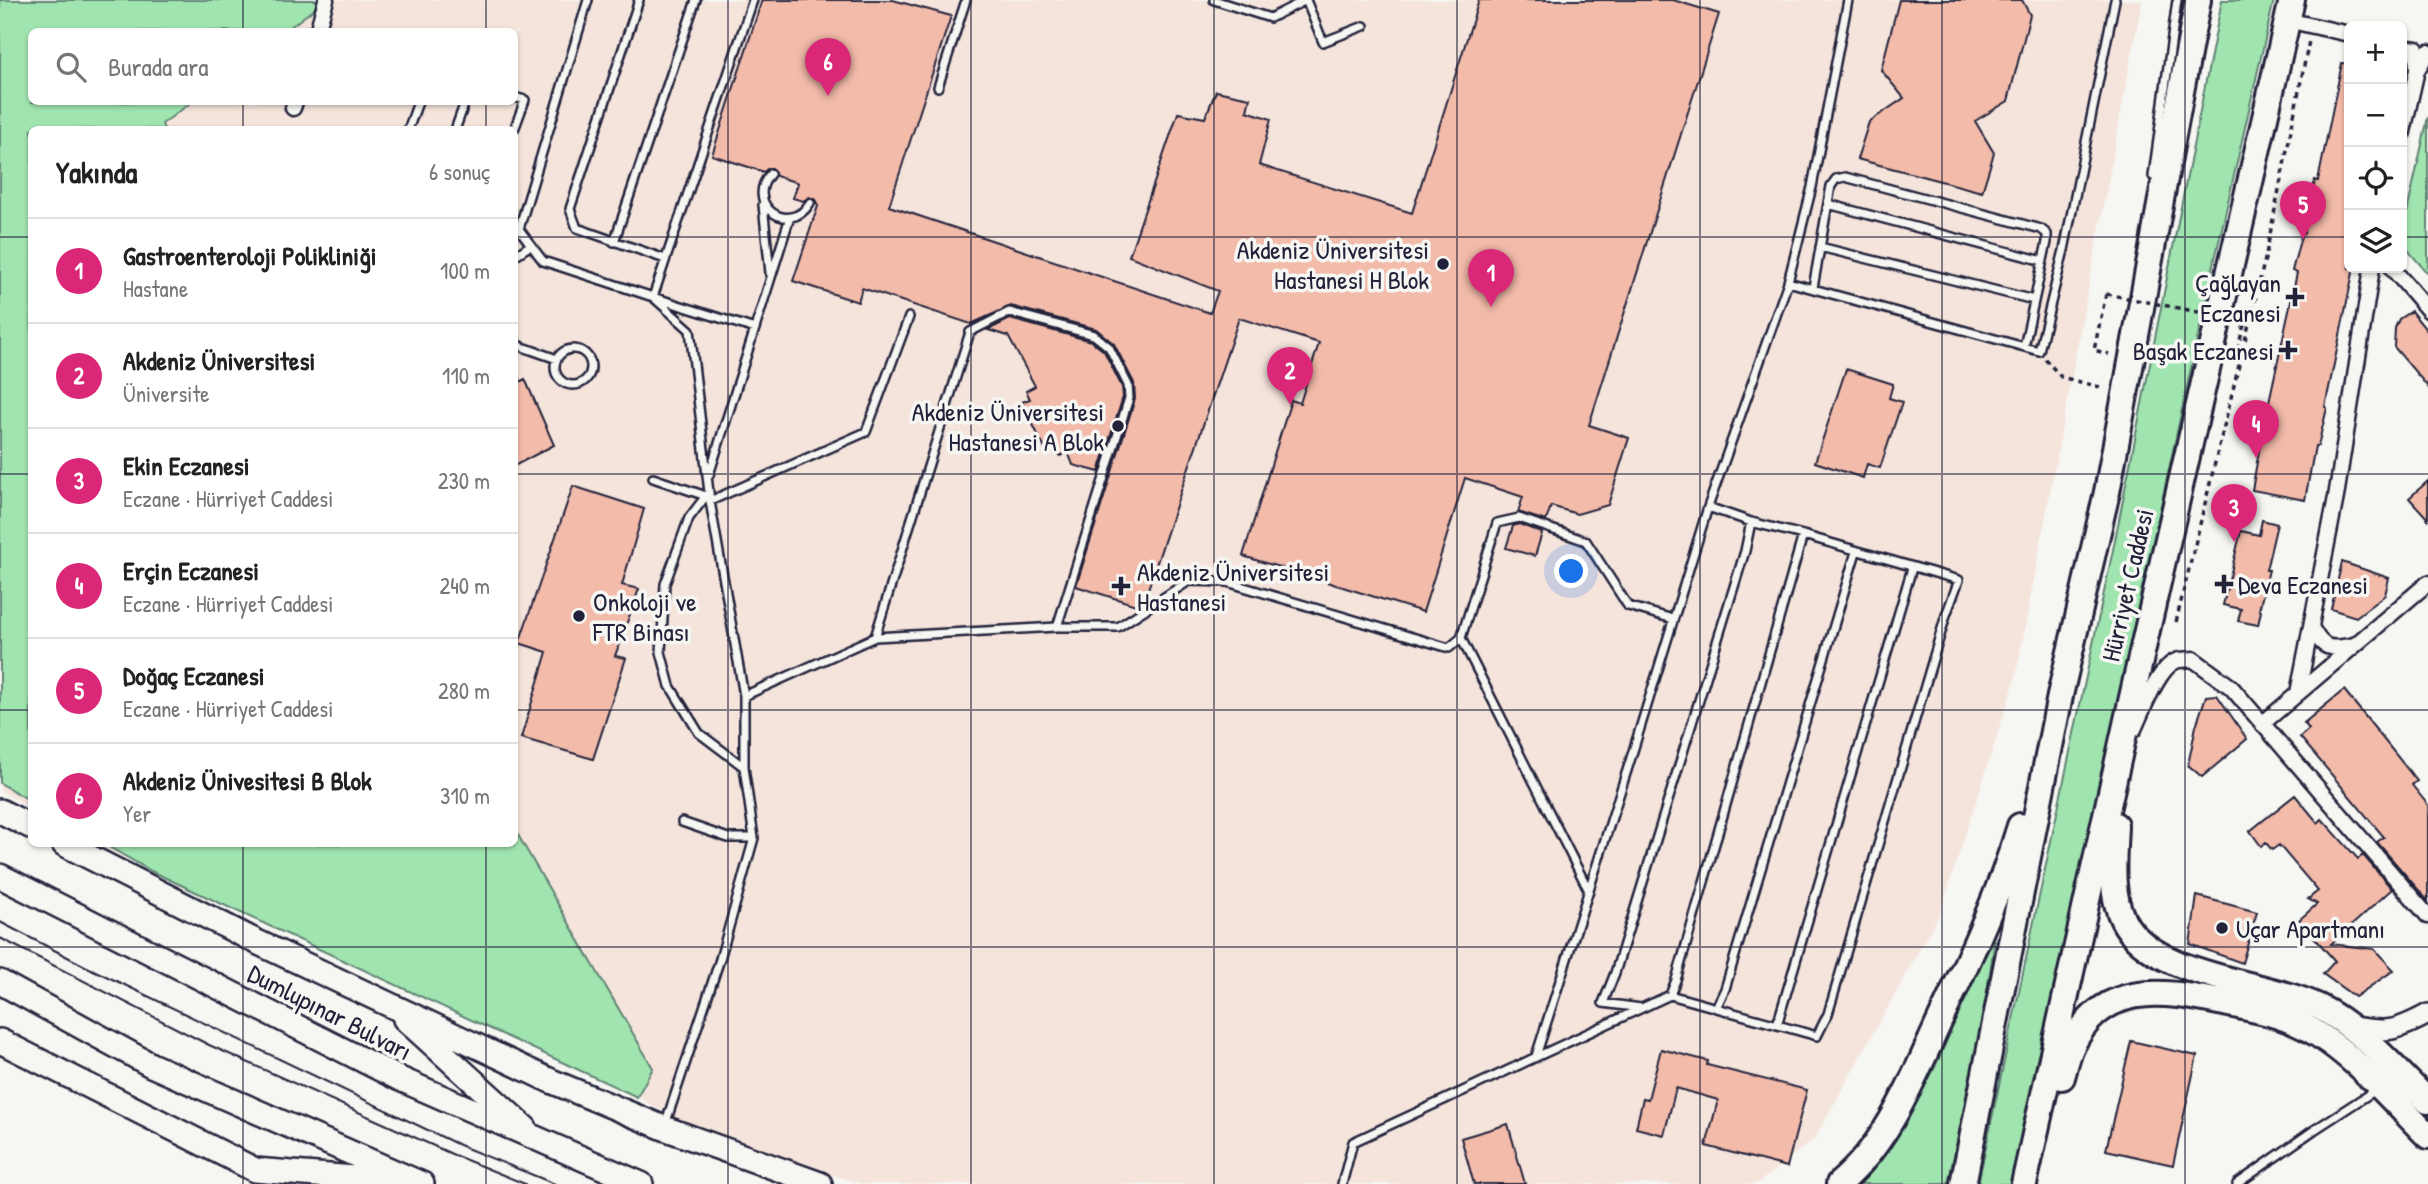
<!DOCTYPE html>
<html lang="tr">
<head>
<meta charset="utf-8">
<style>
	body { margin:0; font-family:"Patrick Hand",sans-serif; background:#f6f6f6; color:#222 }
	.controls { position:absolute; right:21px; top:21px; display:grid; overflow:hidden; border-radius:10px; box-shadow:0 2px 5px #0004 }
	.controls button { width:63px; height:63px; display:grid; place-items:center; padding:0; border:0; border-bottom:2px solid #e0e0e0; background:#fff; color:#222; font:35px sans-serif }
	.you { position:absolute; left:1572px; top:572px; width:24px; height:24px; margin:-18px; border:5px solid #fff; border-radius:50%; background:#1a73e8; box-shadow:0 0 0 10px #1a73e833 }
	.badge { display:grid; place-items:center; width:46px; height:46px; border-radius:50%; background:#db2777; color:#fff; font-size:23px; font-weight:700 }
	.pin { position:absolute; translate:-50% -58px; filter:drop-shadow(0 2px 4px #0008) }
	.pin::after { content:''; position:absolute; top:37px; width:24px; height:21px; background:inherit; clip-path:polygon(0 0,100% 0,50% 100%) }
	.list { margin:0; padding:0; list-style:none }
	h2 { display:flex; justify-content:space-between; align-items:center; height:91px; margin:0; padding:0 28px; font-size:30px }
	h2 small { font-size:23px; font-weight:400; color:#767676 }
	.list li { display:grid; grid-template-columns:46px 1fr auto; gap:21px; align-items:center; box-sizing:border-box; height:105px; padding:0 28px; border-top:2px solid #e0e0e0 }
	.list b { display:block; font-size:26px; white-space:nowrap }
	.list p { margin:0; font-size:23px; white-space:nowrap; color:#767676 }
	.list em { font-size:23px; font-style:normal; color:#767676 }
	.icon { flex:none; width:38px; height:38px; fill:none; stroke:currentColor; stroke-width:2; stroke-linecap:round; stroke-linejoin:round }
	.map { position:relative; flex:none; width:2428px; height:1184px; overflow:hidden }
	.search { position:absolute; background:#fff; box-shadow:0 2px 5px #0004; left:28px; top:28px; width:490px; height:77px; display:flex; align-items:center; gap:18px; box-sizing:border-box; padding:0 24px; border-radius:10px; color:#767676; font-size:26px }
	.panel { position:absolute; background:#fff; box-shadow:0 2px 5px #0004; left:28px; top:126px; width:490px; height:721px; border-radius:10px }
	.map>svg:first-child { display:block }
</style>
</head>
<body>
<div class="map">
<svg width="2428" height="1184" viewBox="0 0 2428 1184">
	<rect width="100%" height="100%" fill="#f6f6f2"/>
	<filter id="ink" filterUnits="userSpaceOnUse"><feTurbulence type="fractalNoise" baseFrequency=".0143" numOctaves="2"/><feDisplacementMap in="SourceGraphic" scale="14" xChannelSelector="R" yChannelSelector="G"/><feConvolveMatrix kernelMatrix="1 2 1 2 8 2 1 2 1" color-interpolation-filters="sRGB"/></filter>
	<g filter="url(#ink)">
		<!-- built -->
		<path fill="#f5e4dc" fill-rule="evenodd" d="M0,0H2142L2015,680L1940,913L1815,1138L1757,1184H863L708,1137L637,1097L151,871L99,844H514V130H32L31,808L0,791ZM32,32H514V102H32Z"/>
		<!-- green -->
		<path fill="#a0e4af" stroke="#618375" stroke-width="2" d="M0,0H326L285,31L32,32V102H192L162,124L164,129L32,130L31,801L0,783Z
			M2222,0H2274L2217,250L2012,1184H1978L2113,550Z
			M2428,117V274L2402,243V235Z
			M515,830L653,1068L637,1097L151,871L104,844H514Z
			M1995,939L1983,1019L1948,1184H1860C1888,1148 1912,1112 1933,1071C1954,1028 1969,980 1995,939Z"/>
		<!-- building -->
		<path fill="#f3bbaa" stroke="#22223b" stroke-width="2" d="M762,0H893L951,16L889,206L1210,313L1218,291L1129,256L1178,113L1205,118L1216,91L1250,98L1247,111L1271,119L1259,165L1412,213L1479,0H1673L1719,14L1589,425L1629,438L1608,505L1577,514L1551,506L1546,521L1518,512L1523,497L1465,478L1423,612L1243,556L1291,400L1300,403L1319,343L1239,318L1143,604L1139,606L1076,586L1135,399L1134,383L1114,344L1096,329L1011,306L971,324L862,288L858,302L793,281L818,206L815,199L809,197L803,201L793,198L798,183L776,176L772,168H768L764,172L712,155Z
			M1899,0H2022L2030,15L2008,101L1975,121L1994,153L1982,192L1857,159L1869,122L1904,98L1881,70Z
			M2342,63L2349,64V268H2354L2325,407L2327,408L2318,446H2315L2305,500L2252,490L2262,434L2297,273L2292,271L2302,232L2304,233L2315,180L2318,181Z
			M2411,311L2428,332V387L2394,347L2395,328L2399,319Z
			M1010,319L1091,341L1104,351L1122,387L1123,397L1099,472L1073,465L1068,452L1060,456L1055,450L1047,453L1022,402L1030,399L1026,391L1035,386L1008,336L988,330Z
			M1846,369L1893,384L1889,398L1902,402L1880,468L1867,464L1863,478L1815,462Z
			M525,379L554,445L514,466V385Z
			M2428,481V519L2409,498Z
			M573,486L644,509L622,585L639,589L615,656L626,658L593,759L521,738L547,652L519,643Z
			M2262,520L2277,524L2266,570H2269L2259,610L2261,611L2258,625L2238,621L2241,609L2223,605L2241,531L2259,535Z
			M1519,524L1542,533L1535,556L1506,548L1513,526Z
			M2342,562L2389,578L2385,595L2356,617L2331,609Z
			M2344,690L2417,781L2412,785L2428,805V901L2377,842L2384,837L2300,737L2309,729L2304,723Z
			M2217,695L2247,739L2202,777L2188,765L2196,726L2206,696Z
			M2295,795L2318,823L2322,819L2358,859L2363,855L2392,889L2331,944L2374,949L2394,970L2355,997L2323,974L2335,961L2299,920L2317,904L2308,899L2318,891L2279,845L2272,850L2266,843L2261,846L2250,831Z
			M2197,896L2257,912L2242,963L2190,944Z
			M2131,1041L2197,1056L2173,1165L2106,1150Z
			M1661,1049L1708,1061L1707,1065L1807,1090L1787,1167L1706,1146L1718,1100L1676,1088L1664,1135L1636,1128L1643,1098L1648,1099Z
			M1508,1124L1525,1184H1474L1461,1138Z"/>
		<g fill="none" stroke-linecap="round" stroke-linejoin="round">
			<!-- service casing -->
			<g stroke="#22223b" stroke-width="12">
				<path id="service" d="M588,0L519,229L543,261L653,297L690,330L710,501L744,696V767L754,838L720,959L665,1125
					M639,0L570,209L577,228L665,259
					M753,0L653,297L755,329
					M1214,0L1270,18L1306,0
					M1306,0L1323,42L1364,26
					M938,87L966,0
					M408,130L418,102
					M455,130L465,102
					M514,130L525,100L514,97
					M770,174C744,204 789,237 810,203
					M2153,176L2177,0
					M1828,204L2043,261
					M763,205L770,273
					M614,242L696,0
					M1820,247L2034,300
					M514,256L531,245
					M1788,282L2039,351L2064,250L2115,0
					M1813,288L1831,186L1836,179L1845,177L2041,229L2047,234V242L2024,347
					M514,344L557,359
					M555 367a18 18 0 1 1 36 0a18 18 0 1 1-36 0Z
					M709,475L790,217
					M653,478L706,496
					M709,492L689,518L665,584L661,652L670,686L699,733L744,767
					M710,501L866,432L909,317
					M1708,507L1751,522
					M1057,627L1129,398L1128,385L1109,347L1094,335L1009,312L970,332L875,637L1057,627H1118L1189,581L1227,582L1449,648L1461,638
					M744,696L875,637
					M682,822L728,838H754
					M1589,891L1461,638L1497,523L1519,518L1586,541L1628,606L1673,619
					M1670,995L1676,980L1803,535
					M1716,1008L1725,989L1856,552
					M1777,1025L1912,568
					M1536,1056L1630,761L1708,507L1788,282L1812,187L1848,0
					M1342,1184L1353,1142L1670,995L1817,1036L1828,1014L1946,615L1959,580L1803,535L1751,522L1745,551L1615,973L1603,1003L1641,1008
					M2237,1184L2314,1130L2377,1089"/>
			</g>
			<!-- minor casing -->
			<g stroke="#22223b" stroke-width="19">
				<path id="minor" d="M2287,20L2349,34
					M317,32L326,0
					M2402,47L2416,49L2417,70
					M293,108L295,102
					M2402,136L2417,70L2428,52
					M2392,268L2428,310
					M2311,627C2323,650 2330,650 2354,645
					M2298,693L2336,497L2372,268
					M2262,724L2428,583
					M2134,729C2142,712 2158,668 2176,661C2181,659 2188,660 2193,659L2231,687L2428,916"/>
			</g>
			<!-- tertiary casing -->
			<g stroke="#22223b" stroke-width="24">
				<path id="tertiary" d="M2349,1026C2386,1033 2395,1032 2428,1014"/>
			</g>
			<!-- primary casing -->
			<g stroke="#22223b" stroke-width="28">
				<path id="primary" d="M0,811L32,827
					M64,844L259,943L551,1081L664,1128L820,1184
					M0,876L400,1079L641,1184
					M0,982L151,1065L422,1184
					M405,1019L525,1128
					M0,1041L255,1170L354,1178L383,1184"/>
			</g>
			<!-- trunk casing -->
			<g stroke="#22223b" stroke-width="30">
				<path id="trunk" d="M2115,825C2114,856 2109,892 2123,920C2152,977 2265,981 2319,1007C2361,1028 2394,1069 2428,1101
					M2062,1077C2065,1067 2067,1056 2072,1046C2102,982 2161,990 2219,1002C2248,1008 2278,1013 2305,1027C2350,1050 2393,1101 2428,1136
					M1839,1184C1890,1141 1914,1076 1941,1018C1971,955 2000,892 2020,826
					M1963,1184L2061,691L2107,492L2198,0
					M2024,1184L2145,639L2292,0"/>
			</g>
			<!-- path -->
			<path stroke="#22223b" stroke-width="3.5" stroke-dasharray="5 5" stroke-linecap="butt" d="M2106,294L2094,350L2109,354
				M2045,359L2061,377L2100,387
				M2235,359L2245,321
				M2176,622L2265,259L2309,41"/>
			<!-- service -->
			<use href="#service" stroke="#f6f6f2" stroke-width="7"/>
			<!-- minor -->
			<use href="#minor" stroke="#f6f6f2" stroke-width="14"/>
			<!-- tertiary -->
			<use href="#tertiary" stroke="#f6f6f2" stroke-width="19"/>
			<!-- primary -->
			<use href="#primary" stroke="#f6f6f2" stroke-width="23"/>
			<!-- trunk -->
			<use href="#trunk" stroke="#f6f6f2" stroke-width="24"/>
			<!-- tram -->
			<path stroke="#22223b" stroke-width="2" d="M0,922L85,966L459,1145L555,1184
				M0,938L209,1045L454,1155L525,1184"/>
			<!-- path-bridge -->
			<path stroke="#22223b" stroke-width="3.5" stroke-dasharray="5 5" stroke-linecap="butt" d="M2106,294L2245,321"/>
		</g>
	</g>
	<!-- grid -->
	<path fill="none" stroke="#22223b" stroke-width="2" stroke-opacity="0.55" d="M243,0V32M486,0V32M728,0V1184M971,0V1184M1214,0V1184M1457,0V1184M1700,0V1184M1942,0V1184M2185,0V1184M243,102V130M486,102V130M0,237H32M514,237H2349M2402,237H2428M0,474H32M514,474H2428M0,710H32M514,710H2428M243,844V1184M486,844V1184M0,947H2428"/>
	<!-- markers -->
	<g fill="#22223b" stroke="#f6f6f2" stroke-width="2.5">
		<circle cx="1443" cy="264" r="7"/>
		<path d="M2291.5 286.5h7v7h7v7h-7v7h-7v-7h-7v-7h7z"/>
		<path d="M2284.5 339.5h7v7h7v7h-7v7h-7v-7h-7v-7h7z"/>
		<circle cx="1118" cy="426" r="7"/>
		<path d="M2220.5 573.5h7v7h7v7h-7v7h-7v-7h-7v-7h7z"/>
		<path d="M1117.5 575.5h7v7h7v7h-7v7h-7v-7h-7v-7h7z"/>
		<circle cx="579" cy="616" r="7"/>
		<circle cx="2222" cy="928" r="7"/>
	</g>
	<g text-anchor="middle" dominant-baseline="central" stroke-width="7" stroke-linejoin="round" paint-order="stroke">
		<!-- poi labels -->
		<g font-size="26" fill="#22223b" stroke="#f6f6f2" text-anchor="end">
			<text x="1429" y="249">Akdeniz Üniversitesi<tspan x="1429" dy="30">Hastanesi H Blok</tspan></text>
			<text x="2281" y="282">Çağlayan<tspan x="2281" dy="30">Eczanesi</tspan></text>
			<text x="2274" y="350">Başak Eczanesi</text>
			<text x="1104" y="411">Akdeniz Üniversitesi<tspan x="1104" dy="30">Hastanesi A Blok</tspan></text>
			<text x="1137" y="571" text-anchor="start">Akdeniz Üniversitesi<tspan x="1137" dy="30">Hastanesi</tspan></text>
			<text x="2238" y="584" text-anchor="start">Deva Eczanesi</text>
			<text x="593" y="601" text-anchor="start">Onkoloji ve<tspan x="593" dy="30">FTR Binası</tspan></text>
			<text x="2236" y="928" text-anchor="start">Uçar Apartmanı</text>
		</g>
		<!-- street labels -->
		<g font-size="26" fill="#22223b" stroke="#f6f6f2">
			<text transform="translate(2127 585) rotate(-77)">Hürriyet Caddesi</text>
			<text transform="translate(330 1012) rotate(27)">Dumlupınar Bulvarı</text>
		</g>
	</g>
</svg>
<div class="controls">
<button>+</button>
<button>−</button>
<button><svg class="icon" aria-label="locate" viewBox="0 0 24 24"><circle cx="12" cy="12" r="6"/><path d="M12 2v4M12 18v4M2 12h4M18 12h4"/></svg></button>
<button><svg class="icon" aria-label="layers" viewBox="0 0 24 24"><path d="M12 4l9 5-9 5-9-5zM3 14l9 5 9-5"/></svg></button>
</div>
<div class="you"></div>
<div class="pin badge" style="left:1491px;top:307px">1</div>
<div class="pin badge" style="left:1290px;top:405px">2</div>
<div class="pin badge" style="left:2234px;top:542px">3</div>
<div class="pin badge" style="left:2256px;top:458px">4</div>
<div class="pin badge" style="left:2303px;top:239px">5</div>
<div class="pin badge" style="left:828px;top:96px">6</div>
<div class="search"><svg class="icon" aria-label="search" viewBox="0 0 24 24"><circle cx="10" cy="10" r="6"/><path d="M15 15l6 6"/></svg>Burada ara</div>
<section class="panel">
<h2>Yakında<small>6 sonuç</small></h2>
<ul class="list">
<li><span class="badge">1</span><div><b>Gastroenteroloji Polikliniği</b><p>Hastane</p></div><em>100 m</em></li>
<li><span class="badge">2</span><div><b>Akdeniz Üniversitesi</b><p>Üniversite</p></div><em>110 m</em></li>
<li><span class="badge">3</span><div><b>Ekin Eczanesi</b><p>Eczane · Hürriyet Caddesi</p></div><em>230 m</em></li>
<li><span class="badge">4</span><div><b>Erçin Eczanesi</b><p>Eczane · Hürriyet Caddesi</p></div><em>240 m</em></li>
<li><span class="badge">5</span><div><b>Doğaç Eczanesi</b><p>Eczane · Hürriyet Caddesi</p></div><em>280 m</em></li>
<li><span class="badge">6</span><div><b>Akdeniz Ünivesitesi B Blok</b><p>Yer</p></div><em>310 m</em></li>
</ul>
</section>
</div>
</body>
</html>
